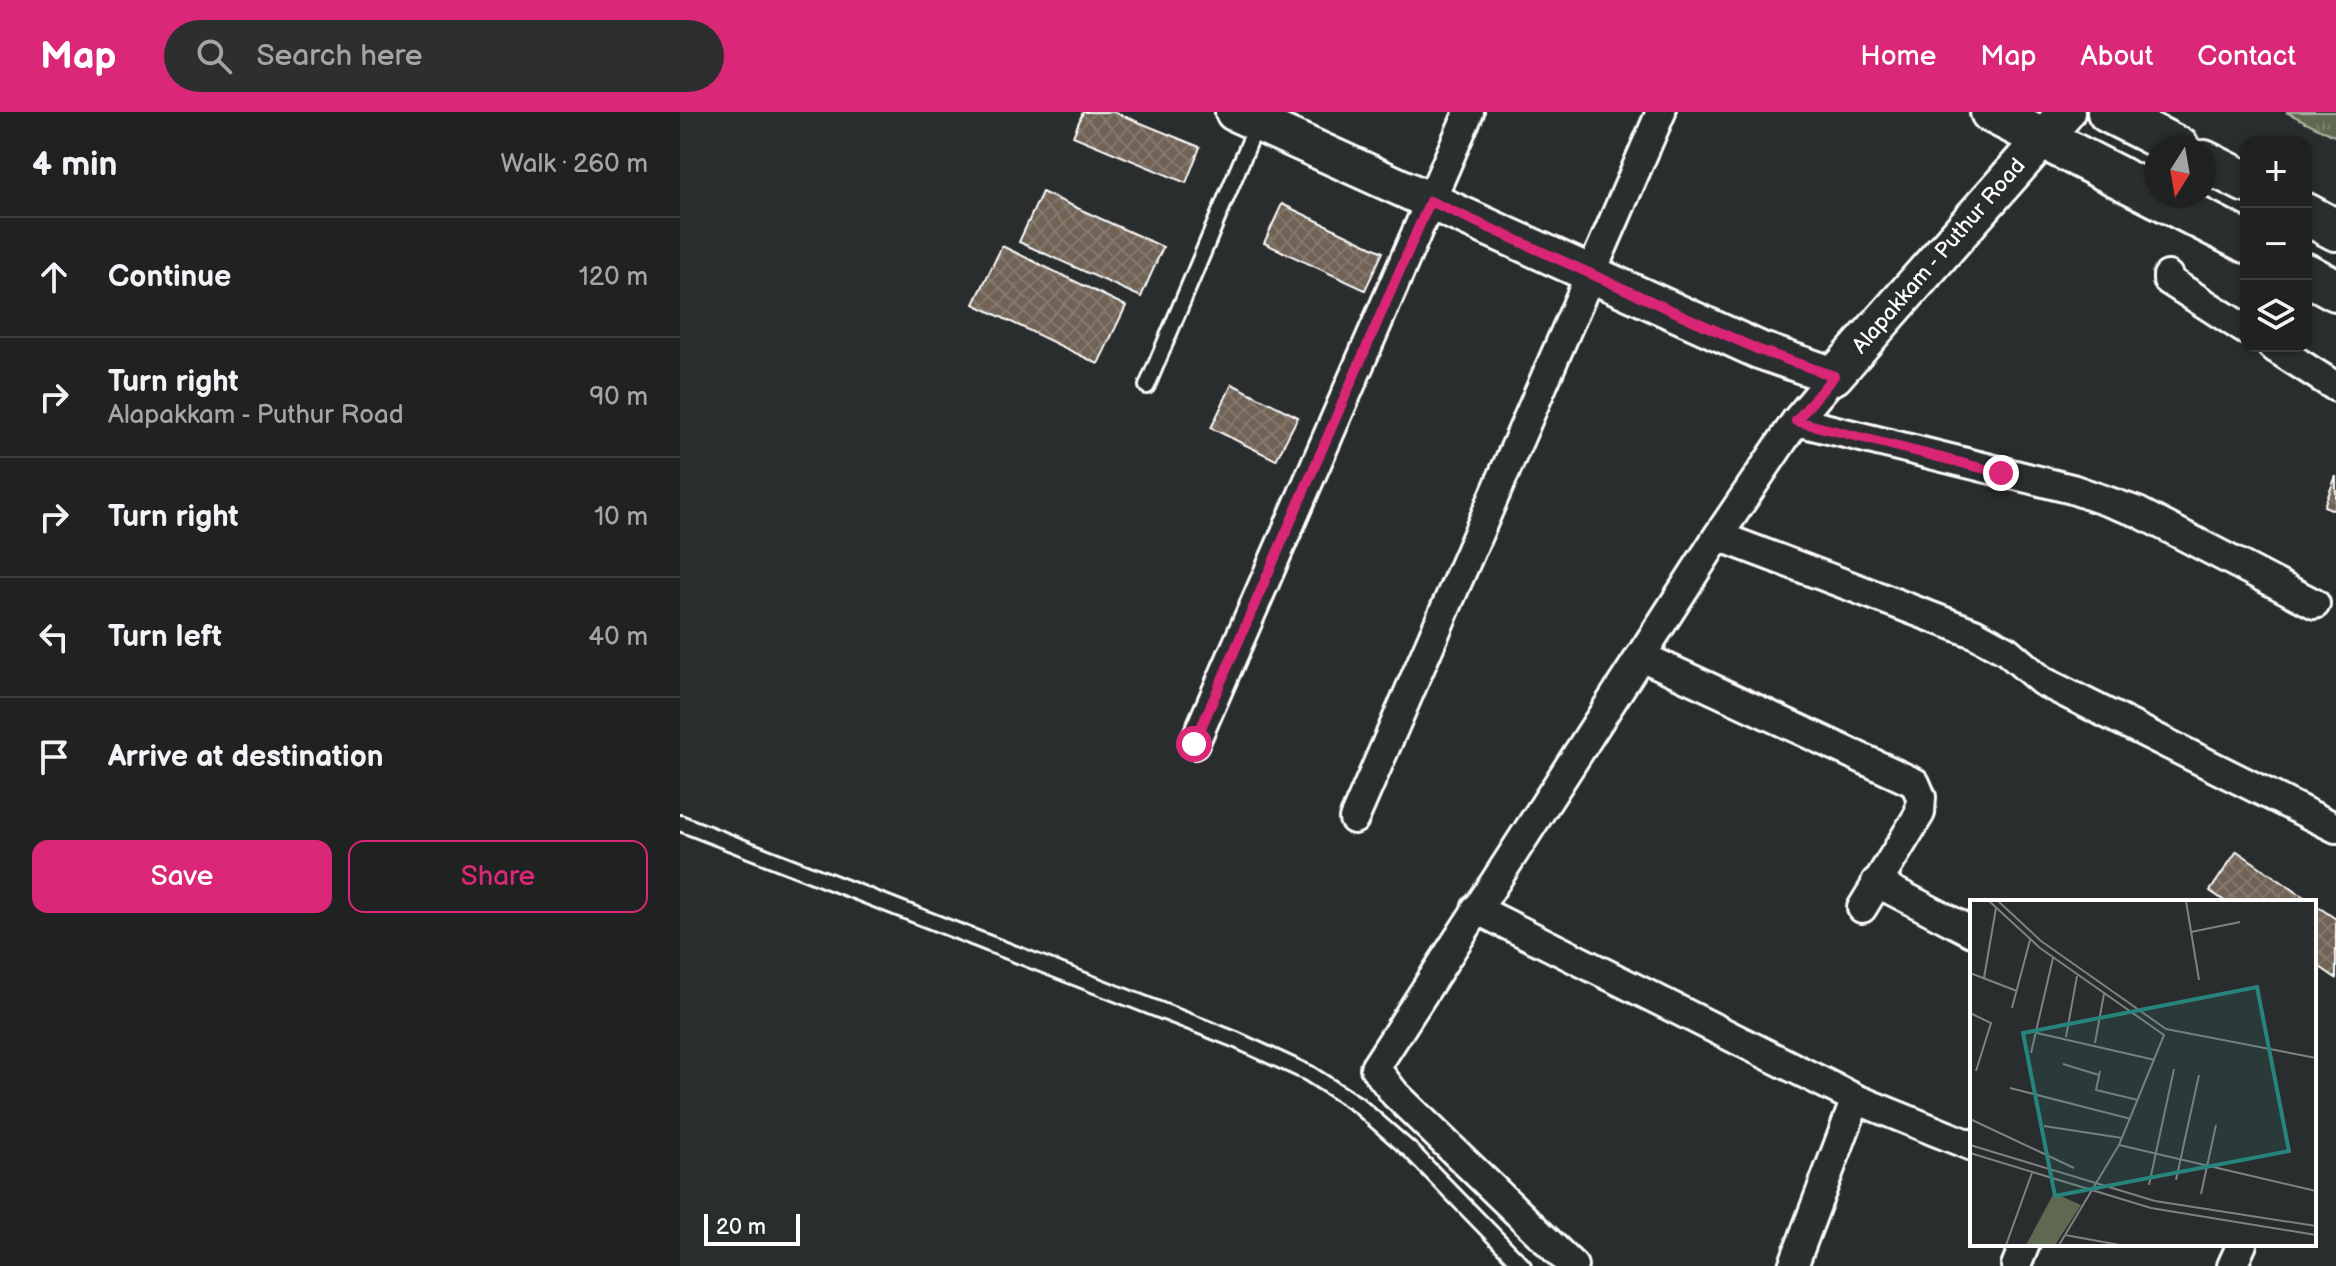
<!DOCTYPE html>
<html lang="en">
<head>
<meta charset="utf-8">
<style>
	body { margin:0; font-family:"Balsamiq Sans",sans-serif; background:#2d2f2f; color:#f1f3f6 }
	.controls { position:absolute; right:24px; top:24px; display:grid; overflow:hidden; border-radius:16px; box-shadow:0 2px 6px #0004 }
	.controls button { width:72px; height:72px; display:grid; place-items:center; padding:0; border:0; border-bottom:2px solid #3d3f40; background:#202222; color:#f1f3f6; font:40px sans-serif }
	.compass { position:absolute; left:1464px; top:24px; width:72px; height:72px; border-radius:50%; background:#202222; box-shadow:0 2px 6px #0004; rotate:191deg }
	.scale { position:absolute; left:24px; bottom:20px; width:96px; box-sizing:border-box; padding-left:8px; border:4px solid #fff; border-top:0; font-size:22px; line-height:28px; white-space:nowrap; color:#fff; -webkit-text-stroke:6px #2a2d2e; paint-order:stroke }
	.stop { position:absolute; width:24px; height:24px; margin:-18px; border:6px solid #db2777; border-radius:50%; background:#fff }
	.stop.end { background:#db2777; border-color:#fff; box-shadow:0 2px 8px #0008 }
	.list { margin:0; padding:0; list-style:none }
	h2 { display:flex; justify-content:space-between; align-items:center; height:104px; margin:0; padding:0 32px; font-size:34px }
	h2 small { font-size:26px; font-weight:400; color:#a2a4a5 }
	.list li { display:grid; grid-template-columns:52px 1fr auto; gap:24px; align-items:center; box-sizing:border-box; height:120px; padding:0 32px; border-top:2px solid #3d3f40 }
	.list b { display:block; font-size:30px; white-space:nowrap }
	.list p { margin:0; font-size:26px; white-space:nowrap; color:#a2a4a5 }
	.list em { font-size:26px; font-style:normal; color:#a2a4a5 }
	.actions { display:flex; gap:16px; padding:24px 32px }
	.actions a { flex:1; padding:18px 0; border:2px solid #db2777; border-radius:16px; text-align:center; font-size:28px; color:#db2777 }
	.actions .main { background:#db2777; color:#fff }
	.icon { flex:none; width:44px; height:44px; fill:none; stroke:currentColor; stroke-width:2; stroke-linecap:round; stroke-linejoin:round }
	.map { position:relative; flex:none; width:1656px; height:1154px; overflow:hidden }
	header { display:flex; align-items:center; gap:48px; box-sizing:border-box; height:112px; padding:0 40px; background:#db2777; color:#fff }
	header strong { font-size:38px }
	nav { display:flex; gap:44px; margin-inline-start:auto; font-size:28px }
	.search { width:560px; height:72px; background:#2d2f2f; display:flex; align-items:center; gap:20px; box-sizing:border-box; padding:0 28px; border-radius:44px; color:#a2a4a5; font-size:30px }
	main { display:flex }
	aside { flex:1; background:#202222 }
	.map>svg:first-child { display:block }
</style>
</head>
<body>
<header>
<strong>Map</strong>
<div class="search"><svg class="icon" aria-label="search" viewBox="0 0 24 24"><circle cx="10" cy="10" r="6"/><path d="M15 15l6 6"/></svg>Search here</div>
<nav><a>Home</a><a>Map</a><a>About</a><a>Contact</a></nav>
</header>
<main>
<aside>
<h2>4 min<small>Walk · 260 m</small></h2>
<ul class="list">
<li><svg class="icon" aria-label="ahead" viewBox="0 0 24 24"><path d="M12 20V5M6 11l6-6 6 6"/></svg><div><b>Continue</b></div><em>120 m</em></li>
<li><svg class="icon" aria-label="right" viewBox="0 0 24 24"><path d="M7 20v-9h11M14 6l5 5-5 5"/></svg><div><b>Turn right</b><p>Alapakkam - Puthur Road</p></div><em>90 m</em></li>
<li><svg class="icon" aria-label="right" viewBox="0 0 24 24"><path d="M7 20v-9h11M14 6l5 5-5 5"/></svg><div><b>Turn right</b></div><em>10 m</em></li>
<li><svg class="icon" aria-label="left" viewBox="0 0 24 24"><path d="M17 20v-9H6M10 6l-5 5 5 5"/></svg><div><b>Turn left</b></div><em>40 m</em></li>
<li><svg class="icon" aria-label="arrive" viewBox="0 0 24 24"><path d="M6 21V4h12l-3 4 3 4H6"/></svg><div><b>Arrive at destination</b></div></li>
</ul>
<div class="actions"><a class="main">Save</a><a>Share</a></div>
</aside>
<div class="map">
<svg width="1656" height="1154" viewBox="0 0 1656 1154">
	<defs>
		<pattern id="grass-tufts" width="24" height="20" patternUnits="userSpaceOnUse" patternTransform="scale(2)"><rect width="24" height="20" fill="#5e6950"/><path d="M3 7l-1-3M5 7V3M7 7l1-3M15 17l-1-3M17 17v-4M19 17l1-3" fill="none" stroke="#76806a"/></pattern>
		<pattern id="building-cross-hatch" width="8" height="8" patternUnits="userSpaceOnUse" patternTransform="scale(2)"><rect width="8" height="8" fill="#6f6255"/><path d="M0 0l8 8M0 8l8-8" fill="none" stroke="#857a6e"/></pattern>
	</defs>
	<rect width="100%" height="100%" fill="#2a2d2e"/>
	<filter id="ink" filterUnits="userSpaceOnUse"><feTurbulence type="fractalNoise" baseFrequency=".0125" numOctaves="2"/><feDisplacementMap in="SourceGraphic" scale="16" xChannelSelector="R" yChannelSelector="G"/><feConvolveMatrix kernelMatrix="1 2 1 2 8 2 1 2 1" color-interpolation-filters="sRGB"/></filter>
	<g filter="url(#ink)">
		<!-- grass -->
		<path fill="url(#grass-tufts)" stroke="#aeb4a8" stroke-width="2" d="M1606,0H1656V25Z"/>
		<!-- building -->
		<path fill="url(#building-cross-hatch)" stroke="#fff" stroke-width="2" d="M403,0H434L520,35L506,71L393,24Z
			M362,80L483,135L461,185L339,130Z
			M602,92L703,140L685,178L584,131Z
			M322,134L446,194L418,252L294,192Z
			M552,272L618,305L596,348L531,316Z
			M1656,364V399L1644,394Z
			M1557,739L1631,790H1546L1530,779Z
			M1634,792L1656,807V866L1634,851Z"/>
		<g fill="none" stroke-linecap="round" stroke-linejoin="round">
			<!-- service casing -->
			<g stroke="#fff" stroke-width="20">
				<path id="service" d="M467,274L577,12
					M0,711L556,928L628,961L678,993L732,1040L843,1154"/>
			</g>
			<!-- minor casing -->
			<g stroke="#fff" stroke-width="34">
				<path id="minor" d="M1488,164V168L1566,218
					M1592,234L1656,275
					M1116,309L1392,377L1458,400L1635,492
					M1038,424L1294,521L1327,539L1362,569L1656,716
					M961,544L1235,671L1241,685L1240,701L1182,796
					M514,632L789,0
					M674,707L981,0
					M1196,770L1292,820
					M796,797L1176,987L1292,1034
					M893,1154L715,982L695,956L1038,424L1116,309L1154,264
					M1113,1154L1176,987
					M1336,1154L1345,1132
					M1552,1154L1562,1132"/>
			</g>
			<!-- tertiary casing -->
			<g stroke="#fff" stroke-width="42">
				<path id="tertiary" d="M554,0L1079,238L1154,264L1386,0"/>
			</g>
			<!-- secondary casing -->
			<g stroke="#fff" stroke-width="46">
				<path id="secondary" d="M1311,0L1566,130
					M1428,0L1499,36
					M1524,49L1566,70
					M1626,102L1656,118
					M1626,162L1656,178"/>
			</g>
			<!-- service -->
			<use href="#service" stroke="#2a2d2e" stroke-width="14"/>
			<!-- minor -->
			<use href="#minor" stroke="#2a2d2e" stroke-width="28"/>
			<!-- tertiary -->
			<use href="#tertiary" stroke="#2a2d2e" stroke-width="36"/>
			<!-- secondary -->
			<use href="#secondary" stroke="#2a2d2e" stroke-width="40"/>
		</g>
	</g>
	<g fill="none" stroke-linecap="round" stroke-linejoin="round" filter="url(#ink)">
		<!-- route -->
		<path stroke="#db2777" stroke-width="10" d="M514,632L750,89L1079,238L1154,264L1116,309L1321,361"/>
	</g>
	<g text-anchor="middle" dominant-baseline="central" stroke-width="6" stroke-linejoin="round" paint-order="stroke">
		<!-- street labels -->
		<g font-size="22" fill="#fff" stroke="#2a2d2e">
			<text transform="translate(1259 144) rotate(-49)">Alapakkam - Puthur Road</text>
		</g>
	</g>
	<!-- overview -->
	<g transform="translate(1290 788)">
		<rect width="346" height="346" fill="#2a2d2e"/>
		<path d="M84,293L111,305L85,345H56Z" fill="#5e6950"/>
		<path fill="none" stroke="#7f8182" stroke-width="2" d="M19,1L70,48L194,135L149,245M28,1L71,41L196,129L346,158M216,1L229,80M221,32L270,22M0,73L47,91M14,78L26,8M42,108L60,40M0,113L21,123L6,171M67,133L185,160M96,137L107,76M125,143L134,94M61,153L83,58M93,164L129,175M130,171L126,190L168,200M40,188L161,219M0,219L104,268M74,226L152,238M0,245L185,301L346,326M0,253L181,308L346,335M206,280L229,175M179,285L204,169M231,294L246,225M95,335L150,345M36,345L62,273M89,345L149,245L346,291"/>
		<path fill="#27847c" fill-opacity="0.15" stroke="#27847c" stroke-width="4" d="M287,87L319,251L85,296L53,133Z"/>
		<rect width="346" height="346" fill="none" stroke="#fff" stroke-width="4"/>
	</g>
</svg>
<div class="controls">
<button>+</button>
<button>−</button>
<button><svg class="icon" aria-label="layers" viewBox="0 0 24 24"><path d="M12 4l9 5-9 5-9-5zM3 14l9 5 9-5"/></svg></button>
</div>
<svg class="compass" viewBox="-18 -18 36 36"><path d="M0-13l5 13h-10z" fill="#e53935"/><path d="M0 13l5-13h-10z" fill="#a2a4a5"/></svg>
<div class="scale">20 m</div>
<div class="stop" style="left:514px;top:632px"></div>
<div class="stop end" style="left:1321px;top:361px"></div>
</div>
</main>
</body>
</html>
